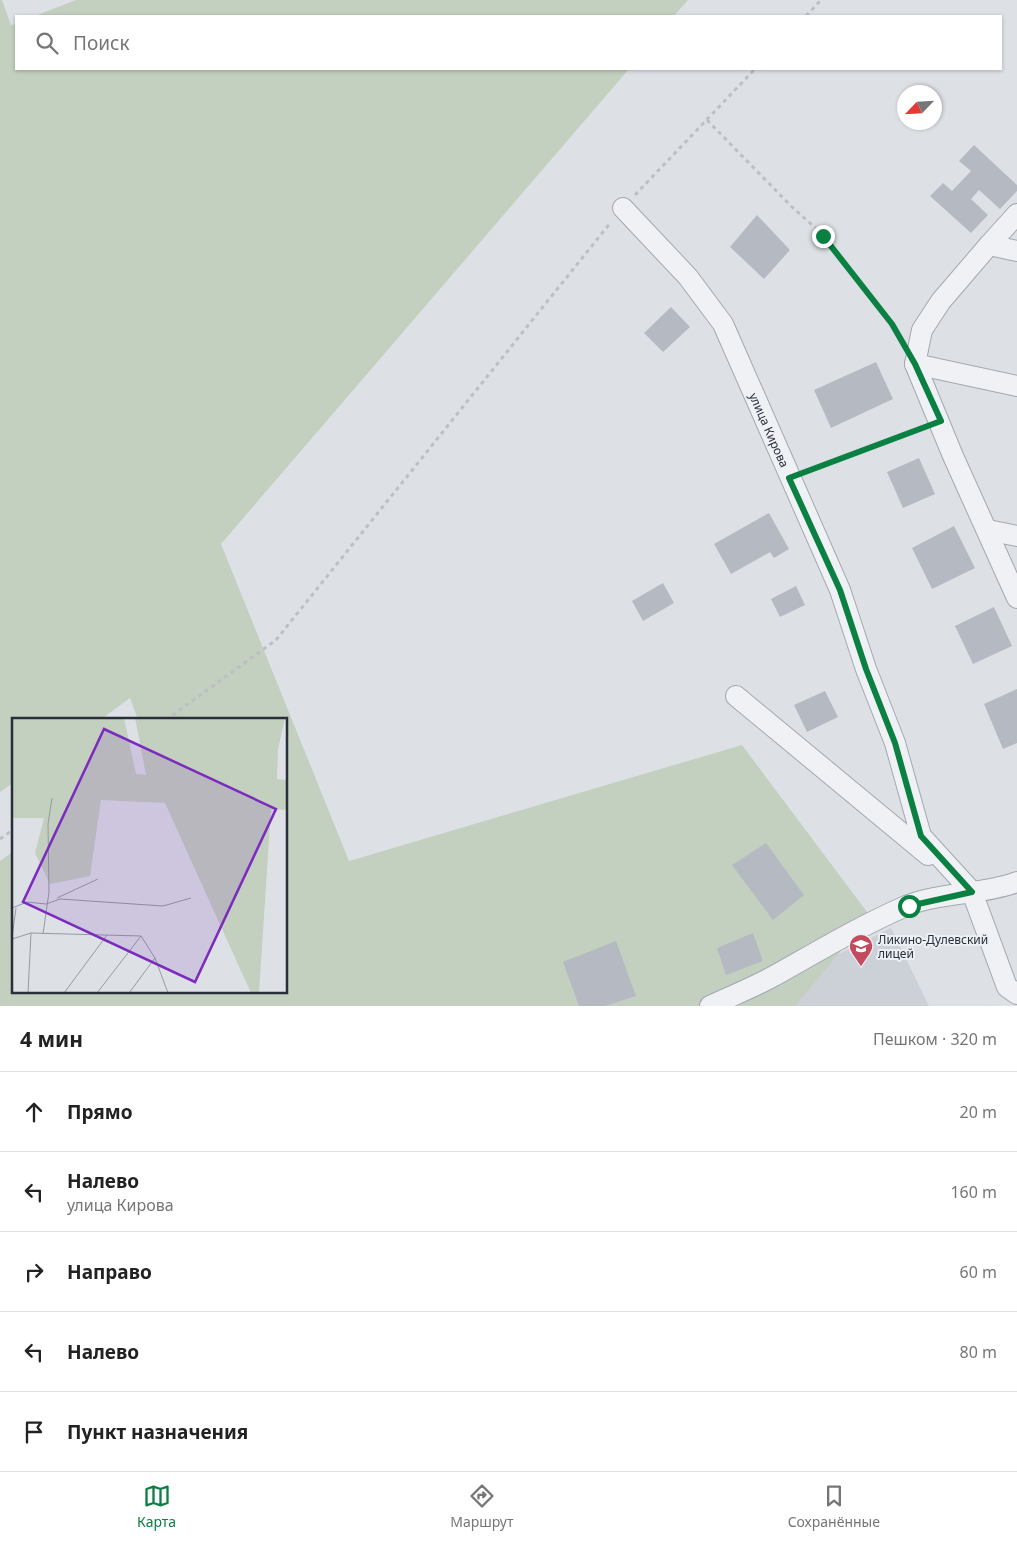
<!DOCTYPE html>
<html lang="ru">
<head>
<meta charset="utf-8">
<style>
	body { margin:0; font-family:"Noto Sans",sans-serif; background:#f2f2f2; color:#222 }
	.compass { position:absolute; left:897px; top:85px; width:45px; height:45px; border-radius:50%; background:#fff; box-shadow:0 1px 4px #0004; rotate:245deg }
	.stop { position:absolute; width:15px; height:15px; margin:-11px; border:4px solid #0b8043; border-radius:50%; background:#fff }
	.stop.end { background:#0b8043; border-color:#fff; box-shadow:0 1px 5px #0008 }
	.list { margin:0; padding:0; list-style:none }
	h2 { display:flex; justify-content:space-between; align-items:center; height:65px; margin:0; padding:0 20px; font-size:21px }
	h2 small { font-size:16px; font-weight:400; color:#767676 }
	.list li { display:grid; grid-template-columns:32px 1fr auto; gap:15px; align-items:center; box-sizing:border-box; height:80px; padding:0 20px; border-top:1px solid #e0e0e0 }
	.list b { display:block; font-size:19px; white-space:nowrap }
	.list p { margin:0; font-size:16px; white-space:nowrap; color:#767676 }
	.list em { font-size:16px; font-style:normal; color:#767676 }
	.icon { flex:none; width:28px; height:28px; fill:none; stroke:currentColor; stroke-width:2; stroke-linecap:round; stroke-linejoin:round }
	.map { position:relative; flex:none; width:1017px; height:1006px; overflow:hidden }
	.search { position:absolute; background:#fff; box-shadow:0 1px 4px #0004; left:15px; right:15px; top:15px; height:55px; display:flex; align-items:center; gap:12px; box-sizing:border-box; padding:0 18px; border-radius:0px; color:#767676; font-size:19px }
	.sheet { height:465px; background:#fff }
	nav { display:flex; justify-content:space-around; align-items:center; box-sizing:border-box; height:70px; border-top:1px solid #e0e0e0; background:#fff; font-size:14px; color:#767676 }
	nav a { display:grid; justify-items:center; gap:2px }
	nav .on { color:#0b8043 }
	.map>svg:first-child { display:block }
</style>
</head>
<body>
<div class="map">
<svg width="1017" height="1006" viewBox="0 0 1017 1006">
	<rect width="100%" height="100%" fill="#dde1e6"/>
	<!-- built -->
	<path fill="#ccd0d7" d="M891,928L929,1006H733Z"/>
	<!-- green -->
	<path fill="#c3cfbf" d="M0,0H2L11,25L16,24V69H629L221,544L349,861L742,745L870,916L795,1006H0V861L14,851V992H286V720H138L130,698L100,720H14V782L0,792Z
		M76,0H688L674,16H35Z"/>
	<!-- building -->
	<path fill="#b5bac2" d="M974,145L1017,185V191L1000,209L979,190L971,199L988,215L971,233L930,196L943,183L952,191L971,171L959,161Z
		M757,215L790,250L764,279L730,247Z
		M671,307L690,327L663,352L644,333Z
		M876,362L893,399L831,428L814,390Z
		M919,458L935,494L903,508L887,472Z
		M769,513L789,549L774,558L770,552L731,574L714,544Z
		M954,526L975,568L932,589L912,548Z
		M663,583L674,603L643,621L632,601Z
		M796,586L805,605L780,617L771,599Z
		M994,607L1012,646L973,664L955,626Z
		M1017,689V743L1003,749L984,704Z
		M825,691L838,717L807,732L794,705Z
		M766,843L804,895L773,920L732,865Z
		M753,933L763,961L726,975L717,948Z
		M616,941L636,996L605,1006H579L563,962Z"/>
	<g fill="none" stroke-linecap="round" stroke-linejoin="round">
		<!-- minor casing -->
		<g stroke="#a3a8af" stroke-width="22">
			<g id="minor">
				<path id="s1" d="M623,208L688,277L723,324L840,590L866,669L895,743L921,836L972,892L1007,987L1017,994"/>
				<path d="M1017,214L989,245L1017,251"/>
				<path d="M989,245L941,301L922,330L915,364L953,456L1017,598"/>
				<path d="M915,364L1017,386"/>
				<path d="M988,530L1017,536"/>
				<path d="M736,696L928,855"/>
				<path d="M710,1006C731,996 752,988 772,977C817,952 858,927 906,906C941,892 982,895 1017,882"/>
			</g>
		</g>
		<!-- path -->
		<path stroke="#bcbfc5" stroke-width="3" stroke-dasharray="4 4" stroke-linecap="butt" d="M806,16L821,0
			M707,120L791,206L821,233L892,324L901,339
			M635,195L755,69
			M808,471L921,428
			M166,720L276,640L611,222
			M0,839L14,829"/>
		<!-- minor -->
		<use href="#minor" stroke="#f0f1f5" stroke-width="20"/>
	</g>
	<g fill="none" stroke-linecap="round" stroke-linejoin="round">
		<!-- route -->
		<path stroke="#0b8043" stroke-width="6" d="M823,236L892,324L915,364L941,421L789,478L840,590L866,669L895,743L921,836L972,892L909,906"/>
	</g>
	<!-- icons -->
	<defs>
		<g id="school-pin" transform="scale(1.25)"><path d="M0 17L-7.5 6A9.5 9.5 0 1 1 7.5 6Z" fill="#c24b5e" stroke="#eceff4"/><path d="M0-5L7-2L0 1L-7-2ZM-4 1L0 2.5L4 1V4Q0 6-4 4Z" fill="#fff"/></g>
	</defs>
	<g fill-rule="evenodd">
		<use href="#school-pin" x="861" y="946"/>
	</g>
	<g text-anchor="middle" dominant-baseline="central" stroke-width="4" stroke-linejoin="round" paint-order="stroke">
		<!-- street labels -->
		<g font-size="12" fill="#282f3b" stroke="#eceff4">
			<text stroke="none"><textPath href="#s1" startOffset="269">улица Кирова</textPath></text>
		</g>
		<!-- poi labels -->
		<g font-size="12" fill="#282f3b" stroke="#eceff4" text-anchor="start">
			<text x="878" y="939">Ликино-Дулевский<tspan x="878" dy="14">лицей</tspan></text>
		</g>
	</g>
	<!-- overview -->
	<g transform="translate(12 718)">
		<rect width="275" height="275" fill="#dde1e6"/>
		<path d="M0,0H112L124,56L134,57L123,0H273L266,31L265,61L275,62V92L259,91L247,275H239L153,85L89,82L78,158L38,166L23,135L32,100H0Z" fill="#c3cfbf"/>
		<path fill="none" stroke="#959aa2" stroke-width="1" d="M45,180L86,161M0,190L15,184L34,186L48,181L151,188L179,180M31,216L37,174L36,106L40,80M0,219L4,190M0,221L19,215L129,218L143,240M16,275L19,215M52,275L95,217M85,275L129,218M117,275L143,240L156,275"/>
		<path fill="#7b2cbf" fill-opacity="0.15" stroke="#7b2cbf" stroke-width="2.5" d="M92,11L264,91L183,264L11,184Z"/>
		<rect width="275" height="275" fill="none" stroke="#282f3b" stroke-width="2.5"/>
	</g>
</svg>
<svg class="compass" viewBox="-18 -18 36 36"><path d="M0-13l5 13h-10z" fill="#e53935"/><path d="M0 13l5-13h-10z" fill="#767676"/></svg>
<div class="stop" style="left:909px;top:906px"></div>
<div class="stop end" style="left:823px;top:236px"></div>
<div class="search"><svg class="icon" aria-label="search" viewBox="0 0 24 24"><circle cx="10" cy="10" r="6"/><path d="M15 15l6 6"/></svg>Поиск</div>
</div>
<section class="sheet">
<h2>4 мин<small>Пешком · 320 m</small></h2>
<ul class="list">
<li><svg class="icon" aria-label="ahead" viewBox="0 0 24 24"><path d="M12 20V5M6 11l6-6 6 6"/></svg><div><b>Прямо</b></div><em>20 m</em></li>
<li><svg class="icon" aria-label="left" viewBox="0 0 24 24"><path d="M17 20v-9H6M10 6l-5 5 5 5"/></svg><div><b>Налево</b><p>улица Кирова</p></div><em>160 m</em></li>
<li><svg class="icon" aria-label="right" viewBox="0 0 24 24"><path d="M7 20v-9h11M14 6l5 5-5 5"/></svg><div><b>Направо</b></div><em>60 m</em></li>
<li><svg class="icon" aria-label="left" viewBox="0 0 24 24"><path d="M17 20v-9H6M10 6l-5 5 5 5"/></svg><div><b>Налево</b></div><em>80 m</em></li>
<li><svg class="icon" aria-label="arrive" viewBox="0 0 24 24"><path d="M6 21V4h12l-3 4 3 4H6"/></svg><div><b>Пункт назначения</b></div></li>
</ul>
</section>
<nav>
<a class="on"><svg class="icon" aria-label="map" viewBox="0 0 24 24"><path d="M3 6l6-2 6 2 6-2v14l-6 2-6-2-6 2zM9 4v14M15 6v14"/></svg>Карта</a>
<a><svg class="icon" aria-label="directions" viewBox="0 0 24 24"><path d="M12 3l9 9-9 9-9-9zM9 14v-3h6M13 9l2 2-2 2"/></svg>Маршрут</a>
<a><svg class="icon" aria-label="saved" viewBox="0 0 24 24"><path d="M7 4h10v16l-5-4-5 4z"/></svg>Сохранённые</a>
</nav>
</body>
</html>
